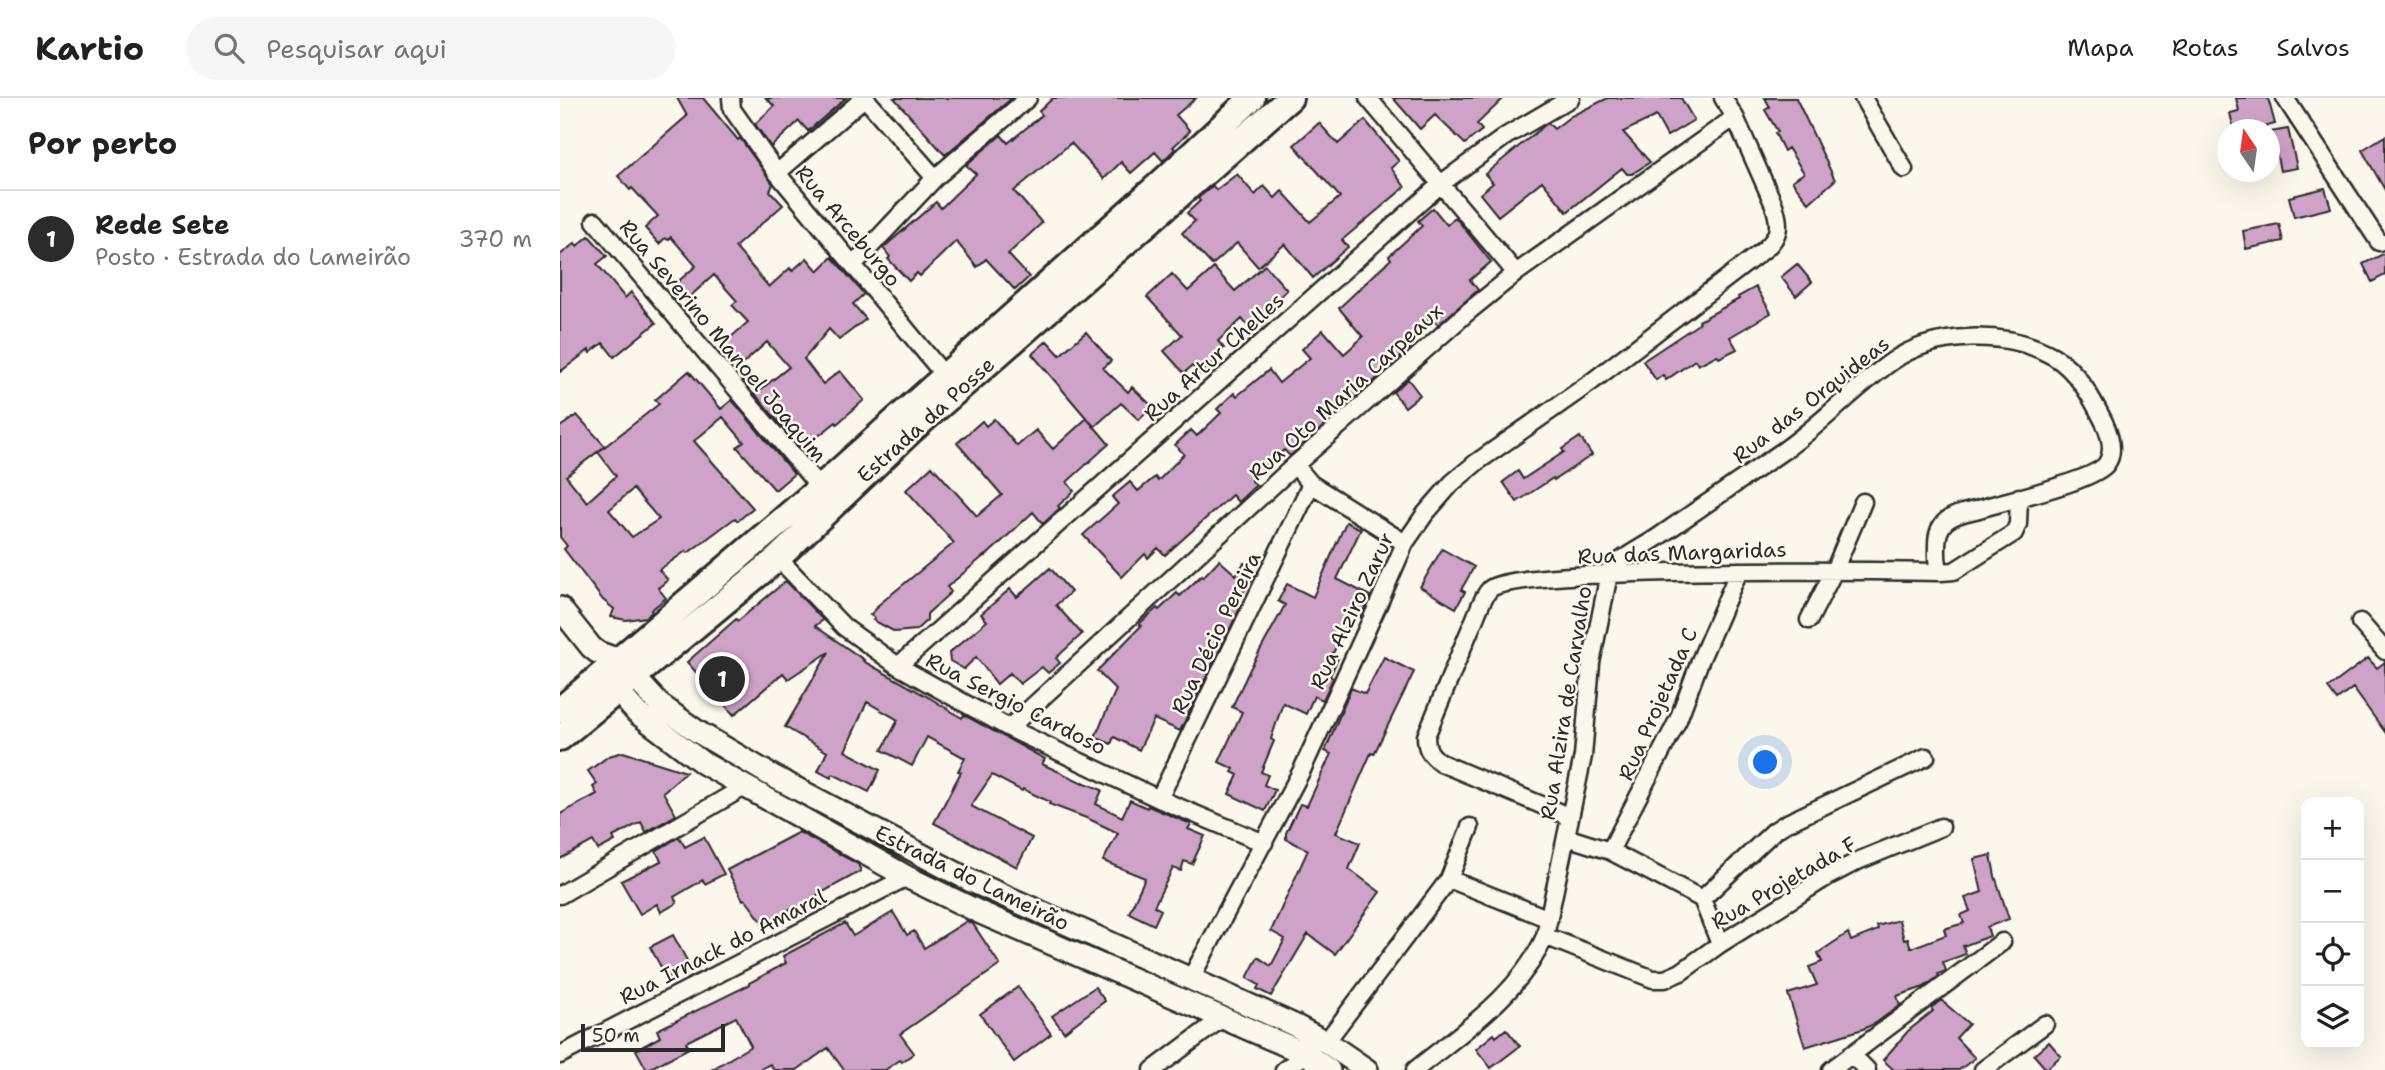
<!DOCTYPE html>
<html lang="pt">
<head>
<meta charset="utf-8">
<style>
	body { margin:0; font-family:"Shantell Sans",sans-serif; background:#f6f6f6; color:#202124 }
	.controls { position:absolute; right:21px; bottom:21px; display:grid; overflow:hidden; border-radius:14px; box-shadow:0 7px 28px #0002 }
	.controls button { width:63px; height:63px; display:grid; place-items:center; padding:0; border:0; border-bottom:2px solid #e0e0e0; background:#fff; color:#202124; font:35px sans-serif }
	.compass { position:absolute; left:1657px; top:21px; width:63px; height:63px; border-radius:50%; background:#fff; box-shadow:0 7px 28px #0002; rotate:347deg }
	.scale { position:absolute; left:21px; bottom:18px; width:144px; box-sizing:border-box; padding-left:7px; border:4px solid #2b2b2b; border-top:0; font-size:19px; line-height:24px; white-space:nowrap; color:#2b2b2b; -webkit-text-stroke:5px #fbf7ec; paint-order:stroke }
	.you { position:absolute; left:1206px; top:665px; width:24px; height:24px; margin:-18px; border:5px solid #fff; border-radius:50%; background:#1a73e8; box-shadow:0 0 0 10px #1a73e833 }
	.badge { display:grid; place-items:center; width:46px; height:46px; border-radius:50%; background:#2b2b2b; color:#fff; font-size:23px; font-weight:700 }
	.pin { position:absolute; translate:-50% -50%; border:4px solid #fff; box-shadow:0 2px 7px #0006 }
	.list { margin:0; padding:0; list-style:none }
	h2 { display:flex; justify-content:space-between; align-items:center; height:91px; margin:0; padding:0 28px; font-size:30px }
	h2 small { font-size:23px; font-weight:400; color:#757577 }
	.list li { display:grid; grid-template-columns:46px 1fr auto; gap:21px; align-items:center; box-sizing:border-box; height:98px; padding:0 28px; border-top:2px solid #e0e0e0 }
	.list b { display:block; font-size:26px; white-space:nowrap }
	.list p { margin:0; font-size:23px; white-space:nowrap; color:#757577 }
	.list em { font-size:23px; font-style:normal; color:#757577 }
	.icon { flex:none; width:38px; height:38px; fill:none; stroke:currentColor; stroke-width:2; stroke-linecap:round; stroke-linejoin:round }
	.map { position:relative; flex:none; width:1825px; height:972px; overflow:hidden }
	header { display:flex; align-items:center; gap:42px; box-sizing:border-box; height:98px; padding:0 35px; background:#fff; border-bottom:2px solid #e0e0e0 }
	header strong { font-size:33px }
	nav { display:flex; gap:38px; margin-inline-start:auto; font-size:24px }
	.search { width:490px; height:63px; background:#f6f6f6; display:flex; align-items:center; gap:18px; box-sizing:border-box; padding:0 24px; border-radius:38px; color:#757577; font-size:26px }
	main { display:flex }
	aside { flex:1; background:#fff }
	.map>svg:first-child { display:block }
</style>
</head>
<body>
<header>
<strong>Kartio</strong>
<div class="search"><svg class="icon" aria-label="search" viewBox="0 0 24 24"><circle cx="10" cy="10" r="6"/><path d="M15 15l6 6"/></svg>Pesquisar aqui</div>
<nav><a>Mapa</a><a>Rotas</a><a>Salvos</a></nav>
</header>
<main>
<aside>
<h2>Por perto<small></small></h2>
<ul class="list">
<li><span class="badge">1</span><div><b>Rede Sete</b><p>Posto · Estrada do Lameirão</p></div><em>370 m</em></li>
</ul>
</aside>
<div class="map">
<svg width="1825" height="972" viewBox="0 0 1825 972">
	<rect width="100%" height="100%" fill="#fbf7ec"/>
	<filter id="ink" filterUnits="userSpaceOnUse"><feTurbulence type="fractalNoise" baseFrequency=".0143" numOctaves="2"/><feDisplacementMap in="SourceGraphic" scale="14" xChannelSelector="R" yChannelSelector="G"/><feConvolveMatrix kernelMatrix="1 2 1 2 8 2 1 2 1" color-interpolation-filters="sRGB"/></filter>
	<g filter="url(#ink)">
		<!-- building -->
		<path fill="#cea3c7" stroke="#2b2b2b" stroke-width="2" fill-rule="evenodd" d="M117,0H143L178,42L180,40L213,86L210,93L223,107L175,149L209,189L230,170L232,173L247,160L258,173L272,159L304,196L293,206L306,221L279,242L269,231L244,261L263,286L280,273L304,302L277,326L276,324L251,344L256,351L247,358L195,296L229,269L207,244L179,269L161,248L188,224L172,207L177,203L154,177L126,202L114,187L136,168L111,139L108,142L105,140L99,146L85,130L98,118L72,90L70,92L58,78L127,18Z
			M206,0H286L248,33L239,23L211,49L195,26L214,8Z
			M334,0H452L385,57Z
			M493,0H636L616,17L630,33L613,49L615,51L603,63L595,54L571,75L561,64L544,81L511,45L454,93L482,125L448,156L469,179L455,192L426,161L417,169L396,143L360,178L357,175L349,183L328,161L330,159L323,150L376,104L381,110L416,76L406,67L441,37L448,45L482,17L479,13Z
			M833,0H944L917,26L922,32L905,46L875,17L860,31Z
			M1048,0H1121L1134,22L1107,38L1096,18L1063,34L1090,64L1072,76H1067L1062,70L1007,114L982,83L938,118L920,96L933,85L925,76L985,27L988,25L994,31L1011,18Z
			M1205,0H1236L1275,82L1249,105L1232,83L1244,75L1228,50L1224,53L1215,35L1218,34L1205,12L1210,9Z
			M1676,0H1708L1715,26L1691,32H1674L1670,15L1679,13Z
			M805,22L839,63L831,70L845,89L782,142L788,149L753,180L725,146L698,169L677,145L652,167L622,135L635,123L627,115L640,103L638,100L653,88L656,92L677,76L695,97L704,88L715,100L722,93L750,124L780,99L734,47L759,25L778,46Z
			M1728,31L1737,70L1720,73L1716,53L1710,54V34Z
			M1825,38V92L1802,52Z
			M1765,90L1771,110L1734,119L1729,99Z
			M873,110L887,127L895,119L931,164L910,182L918,192L878,227L871,219L843,244L850,251L730,358L724,352L691,382L696,387L678,404L672,397L605,457L598,450L588,460L585,456L562,479L523,437L558,406L552,399L570,384L578,393L595,379L598,383L624,356L615,347L631,332L637,338L661,315L657,311L674,295L677,298L709,272L719,285L750,260L742,251L763,232L784,256L803,239L779,210L831,161L829,158L862,128L858,123Z
			M1719,126L1723,143L1686,151L1683,133Z
			M29,138L47,158L37,166L65,200L71,194L96,225L54,259L43,245L30,255L29,252L0,274V157L15,145L17,148Z
			M1825,155V177L1812,184L1803,166Z
			M1237,166L1252,184L1236,198L1221,179Z
			M705,167L727,192L688,228L682,221L658,243L664,250L659,254L661,256L640,276L632,268L624,275L604,253L622,237L587,199L612,176L628,193L654,170L675,193Z
			M1196,189L1211,215L1170,239L1177,251L1159,260L1157,257L1138,267L1135,262L1106,282L1103,277L1096,282L1083,263L1140,225L1139,223L1179,201L1178,199Z
			M526,234L551,263L543,270L568,294L572,289L592,308L579,322L561,305L534,329L472,256L487,243L500,257Z
			M129,273L161,311L172,302L234,376L215,392L177,349L184,344L163,319L134,343L193,410L178,423L175,420L128,455L126,453L99,472L108,482L98,490L106,500L91,512L92,514L86,519L66,522L51,519L54,511L43,502L4,451L7,448L0,439V329L17,317L45,348L6,378L27,404L56,378L38,354L99,306L95,302ZM73,391L99,421L72,439L49,412Z
			M848,281L860,297L845,309L833,294Z
			M527,320L549,346L507,384L514,393L498,408L500,410L483,426L473,414L426,458L425,457L387,489L391,494L367,516V522L356,532L335,534L313,522L315,520L310,517L318,509L317,508L394,445L346,392L372,368L417,418L442,397L397,345L422,323L426,328L434,321L457,348L476,332L493,351Z
			M1020,339L1032,357L994,382L993,380L957,404L943,384L958,373L963,381L1004,354L1002,351Z
			M786,424L801,431L777,481L810,498L801,519L793,515L772,557L778,560L770,578L773,580L763,602L754,598L746,616L723,605L711,641L714,643L701,674L708,677L704,687L715,692L705,713L669,696L678,677L672,674L674,671L659,664L682,614L672,609L690,571L725,507L718,503L727,486L753,499Z
			M882,451L914,469L901,492L905,494L896,510L860,489Z
			M659,462L676,477L684,465L697,474L676,505L682,506L620,633L594,621L579,652L554,639L551,646L535,639L556,592L537,573L581,528L579,526L597,510L599,512L617,495L620,498L642,477L643,479Z
			M490,470L511,494L496,507L522,536L496,560L500,565L488,575L482,569L460,586L450,575L437,586L416,559L404,571L390,563L389,555L427,523L421,516L450,491L457,499Z
			M226,483L263,522L255,528L304,562L303,563L370,600L402,620L404,617L485,661L482,666L523,685V684L542,692L536,706L562,719L570,702L587,710L588,708L631,726L628,731L645,738L632,766L624,763L621,773L613,770L594,808L601,812L594,827L569,815L585,780L543,763L558,735L529,721L489,706L490,704L463,691L462,693L432,677L411,708L472,740L457,769L374,725L401,674L398,673L405,660L367,639L352,668L322,652L338,622L307,604L285,653L320,672L309,694L273,676L271,680L258,673L267,654L225,629L269,554L228,581L223,575L174,617L127,564L176,521L178,523Z
			M824,559L854,574L814,656L811,655L776,735L800,745L789,771L820,794L775,856L748,836L711,898L697,891L699,887L687,880L698,859L711,868L725,841L711,833L748,752L726,741V735L740,706L747,708L771,656L765,653L791,590L805,596Z
			M1808,560L1817,570L1825,564V634L1793,590L1777,602L1768,590Z
			M63,654L126,674L103,694L116,717L86,734L81,724L53,739L55,743L38,752L33,743L0,761V716L37,696L33,689L37,686L28,673L49,658Z
			M239,734L298,766L301,773L252,800L256,806L234,817L230,811L206,829L185,801L183,802L167,772Z
			M119,739L125,749L144,739L164,776L145,786L143,782L114,799L117,805L101,814L97,806L80,816L61,783L101,763L96,753Z
			M1431,757L1435,778L1449,821L1427,829L1430,838L1403,848L1406,856L1383,864L1386,873L1378,876L1379,878L1364,889L1337,898L1340,907L1316,925L1303,931L1245,949L1228,896L1257,887L1249,869L1262,864L1258,855L1288,835L1291,843L1318,832L1317,828L1339,822L1344,842L1348,841L1351,850L1386,837L1384,831L1404,825L1401,817L1410,813L1405,800L1422,794L1414,761Z
			M333,814L347,837L354,833L364,850L407,823L413,826L440,867L340,936L354,955L342,964L340,962L325,972H284L268,950L237,972H214L210,966L199,972H151L191,948L176,919L126,944L129,950L87,972L76,952L100,939L97,932L189,887V885L226,865L223,858L285,825L293,838Z
			M113,837L130,868L107,880L90,849Z
			M458,889L491,936L454,964L420,916Z
			M535,889L545,903L504,934L492,918Z
			M1381,902L1409,926L1396,940L1415,960L1399,972H1334L1323,962L1348,933L1373,913L1371,910Z
			M946,931L960,948L931,970L916,951L934,936L936,939Z
			M1489,944L1501,958L1486,971L1474,957Z"/>
		<g fill="none" stroke-linecap="round" stroke-linejoin="round">
			<!-- minor casing -->
			<g stroke="#2b2b2b" stroke-width="21">
				<path id="minor" d="M171,0L172,11L217,75L384,277
					M305,0L375,80
					M808,0L956,175
					M1303,0L1344,71
					M1725,0L1819,144
					M217,75L304,0
					M35,123L260,390
					M294,166L375,80L468,0
					M735,367L751,386L845,445
					M218,460L284,529L338,568L449,630L599,701L704,745
					M1249,522L1274,473L1303,404
					M1800,524L1825,553
					M338,568L882,85L946,38L1011,0
					M449,630L735,367L909,213L956,175L1175,19
					M599,701L751,386
					M1010,719L881,665C870,657 866,651 866,638C882,600 897,562 913,525C918,514 922,499 930,491C953,468 1325,473 1381,474
					M1006,739L1050,753L1142,801L1160,846
					M1050,753L1118,622L1140,563L1179,473
					M889,781L989,821
					M0,797L186,688
					M1142,801L1214,733L1225,726L1366,659
					M985,838L1093,881H1105L1121,874L1160,846L1267,779L1300,762L1381,729
					M630,882L742,672L818,507L845,445L865,416L892,385L917,364L1030,285L1205,151C1221,137 1220,126 1214,107L1175,19L1163,0
					M766,944L889,781L910,729
					M1291,956L1307,972
					M0,957L347,779
					M593,972L661,921
					M724,972L746,956
					M855,972C902,934 961,895 985,838L1023,658L1031,565L1050,471C1064,458 1082,450 1098,439C1139,411 1180,383 1220,355C1260,328 1292,292 1331,264C1374,233 1447,232 1493,258C1517,272 1532,300 1544,324C1549,335 1555,353 1547,365C1536,383 1444,403 1419,411C1408,414 1393,416 1385,424C1378,431 1377,439 1377,448C1377,457 1376,466 1381,474L1394,473L1454,435L1458,426L1459,399
					M1271,972L1442,844
					M1423,972L1485,926"/>
			</g>
			<!-- secondary casing -->
			<g stroke="#2b2b2b" stroke-width="26">
				<path id="secondary" d="M0,510L31,549L37,554L59,562L99,606L138,634L209,676L411,783L734,927L766,944L807,972
					M48,582L77,615L143,665L347,779L421,815L746,956L769,972"/>
			</g>
			<!-- primary casing -->
			<g stroke="#2b2b2b" stroke-width="30">
				<path id="primary" d="M0,612L260,390L603,83L692,0
					M0,640L218,460L352,332L730,0"/>
			</g>
			<!-- minor -->
			<use href="#minor" stroke="#fbf7ec" stroke-width="16"/>
			<!-- secondary -->
			<use href="#secondary" stroke="#fbf7ec" stroke-width="21"/>
			<!-- primary -->
			<use href="#primary" stroke="#fbf7ec" stroke-width="24"/>
		</g>
	</g>
	<g text-anchor="middle" dominant-baseline="central" stroke-width="5" stroke-linejoin="round" paint-order="stroke">
		<!-- street labels -->
		<g font-size="21" fill="#2b2b2b" stroke="#fbf7ec">
			<text transform="translate(288 128) rotate(50)">Rua Arceburgo</text>
			<text transform="translate(163 243) rotate(50)">Rua Severino Manoel Joaquim</text>
			<text transform="translate(654 259) rotate(-42)">Rua Artur Chelles</text>
			<text transform="translate(786 294) rotate(-42)">Rua Oto Maria Carpeaux</text>
			<text transform="translate(1251 302) rotate(-38)">Rua das Orquideas</text>
			<text transform="translate(366 322) rotate(-42)">Estrada da Posse</text>
			<text transform="translate(1122 455) rotate(-2)">Rua das Margaridas</text>
			<text transform="translate(792 513) rotate(-65)">Rua Alziro Zarur</text>
			<text transform="translate(656 535) rotate(-64)">Rua Décio Pereira</text>
			<text transform="translate(1006 605) rotate(-81)">Rua Alzira de Carvalho</text>
			<text transform="translate(456 606) rotate(27)">Rua Sergio Cardoso</text>
			<text transform="translate(1098 606) rotate(-66)">Rua Projetada C</text>
			<text transform="translate(412 780) rotate(26)">Estrada do Lameirão</text>
			<text transform="translate(1224 785) rotate(-30)">Rua Projetada F</text>
			<text transform="translate(163 849) rotate(-27)">Rua Irnack do Amaral</text>
		</g>
	</g>
</svg>
<div class="controls">
<button>+</button>
<button>−</button>
<button><svg class="icon" aria-label="locate" viewBox="0 0 24 24"><circle cx="12" cy="12" r="6"/><path d="M12 2v4M12 18v4M2 12h4M18 12h4"/></svg></button>
<button><svg class="icon" aria-label="layers" viewBox="0 0 24 24"><path d="M12 4l9 5-9 5-9-5zM3 14l9 5 9-5"/></svg></button>
</div>
<svg class="compass" viewBox="-18 -18 36 36"><path d="M0-13l5 13h-10z" fill="#e53935"/><path d="M0 13l5-13h-10z" fill="#757577"/></svg>
<div class="scale">50 m</div>
<div class="you"></div>
<div class="pin badge" style="left:162px;top:581px">1</div>
</div>
</main>
</body>
</html>
